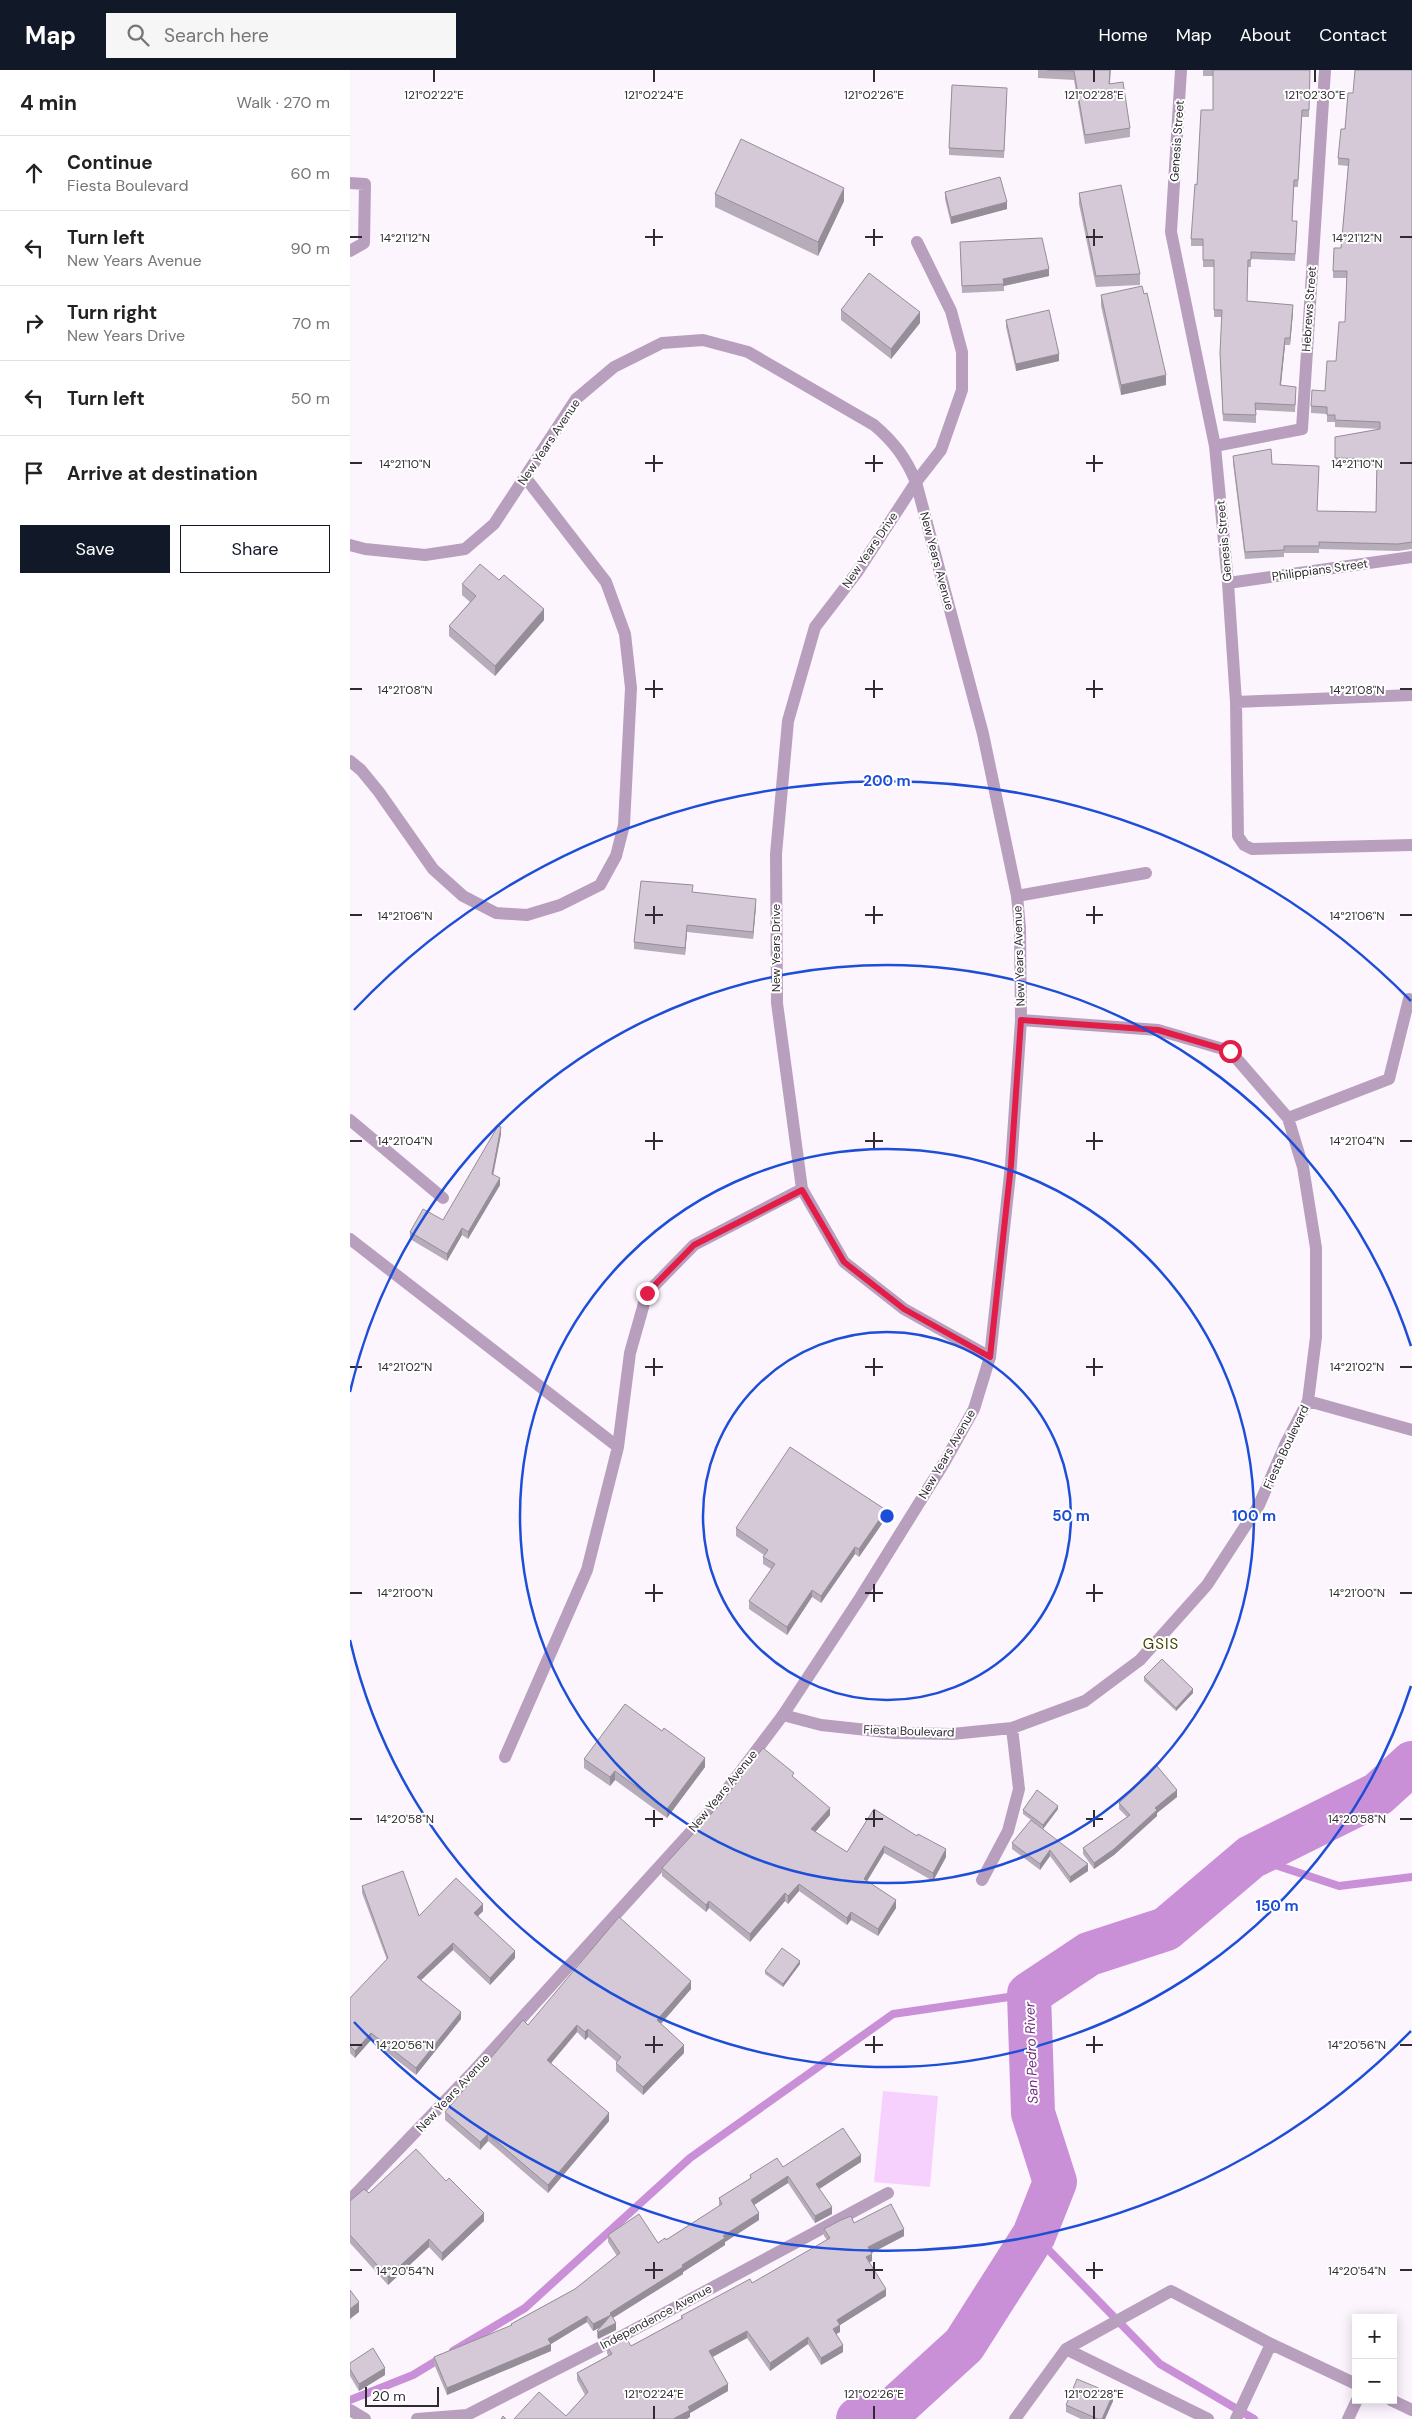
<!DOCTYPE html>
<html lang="en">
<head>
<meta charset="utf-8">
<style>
	body { margin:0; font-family:"DM Sans",sans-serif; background:#f6f6f6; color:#222 }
	.controls { position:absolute; right:15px; bottom:15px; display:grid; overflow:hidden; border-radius:0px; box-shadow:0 2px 12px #0003 }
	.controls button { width:45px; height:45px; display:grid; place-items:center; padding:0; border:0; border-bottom:1px solid #e0e0e0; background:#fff; color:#222; font:25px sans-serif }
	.scale { position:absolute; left:15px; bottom:12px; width:74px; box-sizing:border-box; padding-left:5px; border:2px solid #302b31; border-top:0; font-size:14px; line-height:18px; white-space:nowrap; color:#302b31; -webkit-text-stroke:4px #fff; paint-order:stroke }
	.stop { position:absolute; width:15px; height:15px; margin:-11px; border:4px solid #e11d48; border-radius:50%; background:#fff }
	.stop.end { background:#e11d48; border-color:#fff; box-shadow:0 1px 5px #0008 }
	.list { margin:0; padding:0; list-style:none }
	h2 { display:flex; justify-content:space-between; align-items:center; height:65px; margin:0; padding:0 20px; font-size:21px }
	h2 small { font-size:16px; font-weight:400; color:#767676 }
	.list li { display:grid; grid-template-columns:32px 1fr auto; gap:15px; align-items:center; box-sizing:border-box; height:75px; padding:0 20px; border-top:1px solid #e0e0e0 }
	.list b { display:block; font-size:19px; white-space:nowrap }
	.list p { margin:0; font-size:16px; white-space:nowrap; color:#767676 }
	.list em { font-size:16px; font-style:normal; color:#767676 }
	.actions { display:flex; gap:10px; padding:15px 20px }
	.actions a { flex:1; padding:11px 0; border:1px solid #111827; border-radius:0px; text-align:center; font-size:18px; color:#111827 }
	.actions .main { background:#111827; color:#fff }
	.icon { flex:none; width:28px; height:28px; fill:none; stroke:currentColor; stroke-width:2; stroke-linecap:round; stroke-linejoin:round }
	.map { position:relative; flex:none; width:1062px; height:2349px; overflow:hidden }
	header { display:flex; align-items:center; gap:30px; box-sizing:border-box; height:70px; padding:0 25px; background:#111827; color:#fff }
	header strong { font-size:24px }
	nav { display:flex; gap:28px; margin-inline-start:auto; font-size:18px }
	.search { width:350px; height:45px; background:#f6f6f6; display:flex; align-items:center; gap:12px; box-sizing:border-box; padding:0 18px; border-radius:0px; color:#767676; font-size:19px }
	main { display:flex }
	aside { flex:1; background:#fff }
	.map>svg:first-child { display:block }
</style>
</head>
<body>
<header>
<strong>Map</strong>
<div class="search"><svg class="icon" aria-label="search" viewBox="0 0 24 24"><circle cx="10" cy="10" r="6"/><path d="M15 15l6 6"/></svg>Search here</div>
<nav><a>Home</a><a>Map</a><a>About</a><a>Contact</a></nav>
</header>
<main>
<aside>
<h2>4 min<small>Walk · 270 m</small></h2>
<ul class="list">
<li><svg class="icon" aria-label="ahead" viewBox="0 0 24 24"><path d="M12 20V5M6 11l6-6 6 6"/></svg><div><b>Continue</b><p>Fiesta Boulevard</p></div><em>60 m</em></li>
<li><svg class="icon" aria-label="left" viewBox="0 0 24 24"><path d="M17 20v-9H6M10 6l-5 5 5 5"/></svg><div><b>Turn left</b><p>New Years Avenue</p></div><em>90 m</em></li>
<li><svg class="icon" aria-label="right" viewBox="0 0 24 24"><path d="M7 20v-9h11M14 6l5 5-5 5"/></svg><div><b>Turn right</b><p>New Years Drive</p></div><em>70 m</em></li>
<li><svg class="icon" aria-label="left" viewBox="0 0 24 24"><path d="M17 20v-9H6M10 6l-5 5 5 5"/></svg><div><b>Turn left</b></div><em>50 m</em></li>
<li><svg class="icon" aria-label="arrive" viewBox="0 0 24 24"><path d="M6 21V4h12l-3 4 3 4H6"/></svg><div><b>Arrive at destination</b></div></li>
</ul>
<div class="actions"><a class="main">Save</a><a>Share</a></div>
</aside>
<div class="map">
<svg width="1062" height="2349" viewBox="0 0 1062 2349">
	<rect width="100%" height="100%" fill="#fcf5fe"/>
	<!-- green -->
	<path fill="#f7d1fe" d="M533,2021L588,2026L580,2117L524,2112Z"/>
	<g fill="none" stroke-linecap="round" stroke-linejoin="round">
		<!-- stream -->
		<path stroke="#ca90d7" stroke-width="8" d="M901,1787L989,1816L1062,1807
			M684,2165L810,2294L904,2349
			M103,2281L175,2238L340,2088L543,1944L679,1924
			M0,2330L63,2305L91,2288"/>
		<!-- river -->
		<path stroke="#ca90d7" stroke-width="44" d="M508,2349L545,2338L614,2275L684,2165L705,2112L683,2043L679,1924L739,1884L816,1859L901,1787L1028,1724L1062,1693"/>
		<!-- minor -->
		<path stroke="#b99fbe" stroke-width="12" d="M831,0L821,162L865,376L878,513L886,632L888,766L894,775L902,779L1062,775
			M0,113L15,114L14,173L0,181
			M567,172L601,241L612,282V320L591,380L566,412L508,501L465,557L438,651L426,784L427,933L452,1119L494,1192L554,1239L640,1287
			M865,376L952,359L975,0
			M878,513L1062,487
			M886,632L1062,625
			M0,691L11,700L29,722L83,799L113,826L146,843L177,845L210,835L250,815L266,786L274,755L281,618L275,564L256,512L175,407
			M667,826L796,803
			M938,1048L1039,1009L1059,929
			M0,1050L93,1128
			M0,1169L268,1377
			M958,1331L1062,1360
			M433,1645L471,1655L545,1663L602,1664L662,1658L735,1631L790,1590L857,1515L909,1435L936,1373L958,1331L966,1267V1178L953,1097L938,1048L880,981L808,960L671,950
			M155,1687L237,1500L268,1377L280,1283L297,1223L344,1175L452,1119
			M632,1810L658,1761L669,1719L662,1658
			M716,2279L858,2349
			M1041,2330L1062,2340
			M0,2340L15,2349
			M67,2349L117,2345L274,2265L538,2123
			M665,2349L716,2279L821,2221L921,2274L1006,2314
			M886,2349L921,2274
			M998,2349L1007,2330"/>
		<!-- tertiary -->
		<path stroke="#b99fbe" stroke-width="12" d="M0,475L15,479L75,485L115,479L144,454L226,329L264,297L312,273L353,270L398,282L524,355C544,372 556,388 566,412L633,664L667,826L670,858L671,950L661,1095L640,1287L624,1339L594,1393L510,1528L433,1645L366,1734L120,2005L0,2130"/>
	</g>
	<!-- wall -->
	<path fill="#b7adba" d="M688,0H761L760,14L780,58V67L735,74L724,10L688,8Z
		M853,0H960L959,47H952L948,117H944L942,151L947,159L945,191L901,189V197H898L897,231L943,242L940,275H935L931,315L946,325L945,342L906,340V353L873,351L870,290L872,247H864V197H853V176H841V169L847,115L863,40V6H853Z
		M1062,0V479L1048,481L969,479V483H934V487L895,489L883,393V386L922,394L967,441L1026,442L1027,396L985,395V367L1030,359L985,357V352H977V344L961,343V336L975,321L986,291L995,252L997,208H983V201L991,178L998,96L988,95V88L1003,23Z
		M657,25L654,88L599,85V78Z
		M595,122L657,139L601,154L595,129Z
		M729,123L790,204V215L746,217L729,134Z
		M365,124L494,131L468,186L365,137Z
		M610,179L699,206L654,216V221L612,223Z
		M751,225L816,315L771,325L751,236Z
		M491,240L570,253L541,289L491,250Z
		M656,250L709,291L666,301L656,257Z
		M149,510L194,550L145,606L99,566V556L120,532L112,525V514Z
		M343,822L406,836L403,869L337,862L335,885L284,879V872Z
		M151,1064L143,1104L150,1115L118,1169L112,1165L97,1191L60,1169V1162L93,1150Z
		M536,1448L509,1487L505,1484L471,1533L462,1527L437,1565L399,1539V1531L421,1499L413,1494V1487L414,1485L386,1466V1458Z
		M794,1607L843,1623L826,1641L794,1611Z
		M234,1689L355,1697L317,1748L265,1710L260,1716L234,1698Z
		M444,1708L480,1745L465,1762L497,1782L524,1739L596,1787L583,1811L534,1783L517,1811L546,1838L528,1866L501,1850L497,1855L449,1821L438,1834L435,1831L400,1872L359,1838L356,1842L312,1806V1798Z
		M790,1710L827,1727L807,1743V1746L764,1785L744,1799L733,1784V1778L777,1747L769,1739V1733L790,1714Z
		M708,1739L693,1759L673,1744V1740Z
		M681,1750L738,1801L720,1813L700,1786L690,1800L662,1779V1773Z
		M12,1816L69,1846L133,1841L128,1846L165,1888L140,1915L103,1880L71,1910L111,1949L66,2005L21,1970L5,1988L0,1983V1928L37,1890L12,1823Z
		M450,1894L433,1917L415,1904V1901Z
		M341,1919L311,1954L334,1983L293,2025L266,2001V1993L267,1992L238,1967L235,1970L227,1962L201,1993L259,2051L198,2123L138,2071L130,2080L95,2050V2042L178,1955Z
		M511,2092L469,2119L482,2144L465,2153L438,2113L404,2135L409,2150L375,2172V2175L333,2202V2204L263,2248L266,2260L248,2269L247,2267V2261L250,2257L243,2261L237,2252L201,2274V2281L97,2325L84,2294V2287L161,2256V2254L225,2219L267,2186L258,2172V2165L308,2173L316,2170L369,2136V2128L400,2109V2105L433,2097Z
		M19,2123L134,2151L92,2191L79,2177L38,2215L0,2173V2131Z
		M504,2153L554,2166L521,2183L522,2191L519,2192L536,2226L490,2255V2262L486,2264L493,2282L471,2295L458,2274L420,2301L397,2268L362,2287L378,2321L340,2343V2347L216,2346L235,2325L227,2310V2303L258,2286L257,2283V2276H281L331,2249V2246L402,2213L477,2170L474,2166V2159Z
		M0,2293L35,2305L9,2321L0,2306Z
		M763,2331L755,2349H731L716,2342V2335Z"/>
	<!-- shaded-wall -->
	<path fill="#958d97" d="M494,118V131L468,186V172Z
		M657,132V139L601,154V147Z
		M699,199V206L653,216V209Z
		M943,235V242L940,275V268Z
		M570,242V253L541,289V279Z
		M935,268V275L930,323V315Z
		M709,284V291L666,301V294Z
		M816,305V315L771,325V315Z
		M194,539V550L145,606V596Z
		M406,829V836L403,869V862Z
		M337,855V862L335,885V878Z
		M151,1057V1064L142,1111V1104Z
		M150,1108V1115L118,1169V1162Z
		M112,1158V1165L97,1191V1184Z
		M536,1440V1448L509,1487V1479Z
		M505,1477V1484L471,1533V1526Z
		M462,1520V1527L437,1565V1557Z
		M843,1619V1623L826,1641V1638Z
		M355,1688V1697L317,1748V1739Z
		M265,1701V1710L260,1716V1707Z
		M827,1720V1727L807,1743V1746L764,1785L744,1799V1793L805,1738Z
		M708,1736V1739L693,1759V1755Z
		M480,1738V1745L461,1767V1759Z
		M534,1776V1783L514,1816V1809Z
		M596,1779V1787L583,1811V1803Z
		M700,1780V1786L690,1800V1794Z
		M738,1794V1801L720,1813V1807Z
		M449,1814V1821L438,1834V1826Z
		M435,1823V1831L400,1872V1864Z
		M546,1830V1838L528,1866V1859Z
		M359,1831V1838L356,1842V1835Z
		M133,1834V1841L124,1850V1843Z
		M501,1842V1850L497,1855V1848Z
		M103,1873V1880L67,1914V1907Z
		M165,1881V1888L140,1915V1908Z
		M450,1891V1894L433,1917V1914Z
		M341,1911V1919L307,1958V1950Z
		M111,1942V1949L66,2005V1998Z
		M227,1955V1962L197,1998V1990Z
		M238,1959V1967L235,1970V1962Z
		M21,1963V1970L5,1988V1981Z
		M334,1975V1983L293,2025V2017Z
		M259,2043V2051L198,2123V2115Z
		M138,2064V2071L130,2080V2072Z
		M511,2085V2092L466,2121V2114Z
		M438,2106V2113L401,2137V2130Z
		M482,2137V2144L465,2153V2146Z
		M134,2143V2151L92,2191V2183Z
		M409,2143V2150L375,2172V2175L333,2202V2204L261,2249V2252L243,2261V2254L332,2195L373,2166Z
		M554,2159V2166L518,2185V2177Z
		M79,2169V2177L38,2215V2207Z
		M522,2184V2191L516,2194V2187Z
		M536,2219V2226L490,2255V2262L483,2266V2259L487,2250Z
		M9,2232V2242L0,2249V2239Z
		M237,2246V2252L201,2274V2281L97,2325V2318L198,2269Z
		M266,2253V2260L248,2269V2262Z
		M397,2261V2268L359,2289V2281Z
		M458,2267V2274L420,2301V2293Z
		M493,2275V2282L471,2295V2288Z
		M35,2298V2305L9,2321V2314Z
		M378,2314V2321L340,2343V2347L337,2349H323L338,2337Z
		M763,2324V2331L755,2349H752Z"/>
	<!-- building -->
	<path fill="#d5c9d8" stroke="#958d97" d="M697,0H760L759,14L773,12L780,58L735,65L724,1Z
		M863,0H960L959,40H952L948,110H944L942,151H947L945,184L901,182V190H898L897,231L943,235L940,268H935L930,315L946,317L945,335L905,333L906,345L873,344L870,283L872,240H864V190H853V169H841L845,114L847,115L851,40H863Z
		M1005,0H1062V472L1048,474L969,472V476H934V480L895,482L883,386L921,379L922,394L969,396L967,441L1026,442L1027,389L985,388V367L1030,359V352L985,350V345H977V337L961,336L962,320L975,321L977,291H986L989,252H995L997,201H983L984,178H991L999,89L988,88L991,59H995L998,23H1003Z
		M602,15L657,18L654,81L599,78Z
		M391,69L494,118L468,172L365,124Z
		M650,107L657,132L601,147L595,122Z
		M771,115L790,204L746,206L729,123Z
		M692,168L699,199L653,209L654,214L612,216L610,172Z
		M519,203L570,242L541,279L491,240Z
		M792,216L794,224L797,223L816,305L771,315L751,225Z
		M699,240L709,284L666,294L656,250Z
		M130,494L149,510L154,505L194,539L145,596L99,556L126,526L112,514Z
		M291,811L343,815L342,822L406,829L403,862L337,855L335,878L284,872Z
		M148,1056L151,1057L142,1104L150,1108L118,1162L112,1158L97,1184L60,1162L73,1139L93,1150Z
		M440,1377L536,1440L509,1479L505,1477L471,1526L462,1520L437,1557L399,1531L425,1494L413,1487L418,1480L386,1458Z
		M812,1589L843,1619L826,1638L794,1607Z
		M275,1634L312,1661L314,1658L355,1688L317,1739L265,1701L260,1707L234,1689Z
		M413,1678L444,1703L442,1706L480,1738L461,1759L497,1782L524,1739L567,1766L568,1764L596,1779L583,1803L534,1776L514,1809L546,1830L528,1859L501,1842L497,1848L449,1814L438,1826L435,1823L400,1864L359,1831L356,1835L312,1798L372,1732Z
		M807,1696L827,1720L805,1738L807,1740L764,1779L744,1793L733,1778L780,1745L769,1733L791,1712L790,1710Z
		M687,1720L708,1736L693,1755L673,1740Z
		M681,1750L738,1794L720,1807L700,1780L690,1794L662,1773Z
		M53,1801L69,1846L106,1808L133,1834L124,1843L165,1881L140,1908L103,1873L67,1907L111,1942L66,1998L21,1963L5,1981L0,1976V1928L38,1888L12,1816Z
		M269,1847L341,1911L307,1950L334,1975L293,2017L266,1993L271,1987L238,1959L235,1962L227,1955L197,1990L259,2043L198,2115L138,2064L130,2072L95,2042L173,1950L178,1955Z
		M432,1878L450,1891L433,1914L415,1901Z
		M493,2058L511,2085L466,2114L482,2137L465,2146L438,2106L401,2130L409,2143L373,2166L375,2168L332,2195L333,2197L260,2243L266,2253L248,2262L247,2261L261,2245L243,2254L237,2246L198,2269L201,2274L97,2318L84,2287L162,2255L161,2254L225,2219L270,2183L258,2165L289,2144L308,2173L315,2168L316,2170L372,2134L369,2128L401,2108L400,2105L427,2088L433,2097Z
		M66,2079L96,2111L99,2108L134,2143L92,2183L79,2169L38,2207L0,2165V2131L14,2119L19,2123Z
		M541,2134L554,2159L518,2177L522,2184L516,2187L536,2219L487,2250L490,2255L483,2259L493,2275L471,2288L458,2267L420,2293L397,2261L359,2281L378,2314L338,2337L340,2340L323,2349H164L189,2322L216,2346L238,2322L227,2303L262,2284L257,2276L275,2266L281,2276L333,2248L331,2246L400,2209L402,2213L480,2168L474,2159L491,2150L501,2146L504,2153Z
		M0,2220L9,2232L0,2239Z
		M23,2278L35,2298L9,2314L0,2299V2293Z
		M727,2309L763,2324L752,2349H748L716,2335Z
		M153,2346L156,2349H151Z"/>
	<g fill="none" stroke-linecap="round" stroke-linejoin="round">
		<!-- route -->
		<path stroke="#e11d48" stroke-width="6" d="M297,1223L344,1175L452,1120L494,1192L554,1239L640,1287L661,1095L671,950L808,960L880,981"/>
	</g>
	<!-- ticks -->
	<path fill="none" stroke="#302b31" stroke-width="2" d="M84,0V12M304,0V12M524,0V12M744,0V12M965,0V12M304,159V176M524,159V176M744,159V176M0,167H12M295,167H313M515,167H533M736,167H753M1050,167H1062M304,385V402M524,385V402M744,385V402M0,393H12M295,393H313M515,393H533M736,393H753M1050,393H1062M304,610V628M524,610V628M744,610V628M0,619H12M295,619H313M515,619H533M736,619H753M1050,619H1062M304,836V854M524,836V854M744,836V854M0,845H12M295,845H313M515,845H533M736,845H753M1050,845H1062M304,1062V1080M524,1062V1080M744,1062V1080M0,1071H12M295,1071H313M515,1071H533M736,1071H753M1050,1071H1062M304,1288V1306M524,1288V1306M744,1288V1306M0,1297H12M295,1297H313M515,1297H533M736,1297H753M1050,1297H1062M304,1514V1532M524,1514V1532M744,1514V1532M0,1523H12M295,1523H313M515,1523H533M736,1523H753M1050,1523H1062M304,1740V1757M524,1740V1757M744,1740V1757M0,1749H12M295,1749H313M515,1749H533M736,1749H753M1050,1749H1062M304,1966V1983M524,1966V1983M744,1966V1983M0,1975H12M295,1975H313M515,1975H533M736,1975H753M1050,1975H1062M304,2192V2209M524,2192V2209M744,2192V2209M0,2200H12M295,2200H313M515,2200H533M736,2200H753M1050,2200H1062M304,2336V2349M524,2336V2349M744,2336V2349"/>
	<!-- distance rings -->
	<g fill="none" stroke="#1d4ed8" stroke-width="2.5">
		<circle cx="537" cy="1446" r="184"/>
		<circle cx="537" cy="1446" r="367"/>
		<path d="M1061 1616A551 551 0 0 1 0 1570M0 1322A551 551 0 0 1 1061 1276"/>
		<path d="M1061 1961A735 735 0 0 1 4 1952M4 940A735 735 0 0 1 1061 931"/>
	</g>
	<g text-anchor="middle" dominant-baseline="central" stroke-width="4" stroke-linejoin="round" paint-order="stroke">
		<!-- street labels -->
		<g font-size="12" fill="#302b31" stroke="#fff">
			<text transform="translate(827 71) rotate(-86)">Genesis Street</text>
			<text transform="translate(959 239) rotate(-86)">Hebrews Street</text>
			<text transform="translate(199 372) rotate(-56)">New Years Avenue</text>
			<text transform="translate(874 471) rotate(-95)">Genesis Street</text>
			<text transform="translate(520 480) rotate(-56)">New Years Drive</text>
			<text transform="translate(587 491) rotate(75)">New Years Avenue</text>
			<text transform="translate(970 500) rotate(-8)">Philippians Street</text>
			<text transform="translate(426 878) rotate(-90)">New Years Drive</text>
			<text transform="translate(669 886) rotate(-92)">New Years Avenue</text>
			<text transform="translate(936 1377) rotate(-65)">Fiesta Boulevard</text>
			<text transform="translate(597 1384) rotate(-60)">New Years Avenue</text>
			<text transform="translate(559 1661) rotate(2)">Fiesta Boulevard</text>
			<text transform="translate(373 1721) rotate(-51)">New Years Avenue</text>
			<text transform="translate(103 2023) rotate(-47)">New Years Avenue</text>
			<text transform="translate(306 2247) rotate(-28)">Independence Avenue</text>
		</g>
		<!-- water labels -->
		<g font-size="14" font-style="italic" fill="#722c80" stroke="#fff">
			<text transform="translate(681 1983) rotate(-92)">San Pedro River</text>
		</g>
		<!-- quarter labels -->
		<g font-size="15" letter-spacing="1" fill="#424302" stroke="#fff">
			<text x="811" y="1574">GSIS</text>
		</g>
	</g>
	<g font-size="12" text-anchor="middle" fill="#302b31" stroke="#fff" stroke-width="4" stroke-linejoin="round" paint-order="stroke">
		<text x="84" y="29">121°02'22"E</text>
		<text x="304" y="29">121°02'24"E</text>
		<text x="524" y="29">121°02'26"E</text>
		<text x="744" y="29">121°02'28"E</text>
		<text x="965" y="29">121°02'30"E</text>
		<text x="55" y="172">14°21'12"N</text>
		<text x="1007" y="172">14°21'12"N</text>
		<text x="55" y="398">14°21'10"N</text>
		<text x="1007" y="398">14°21'10"N</text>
		<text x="55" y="624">14°21'08"N</text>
		<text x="1007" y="624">14°21'08"N</text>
		<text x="55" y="850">14°21'06"N</text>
		<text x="1007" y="850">14°21'06"N</text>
		<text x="55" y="1075">14°21'04"N</text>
		<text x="1007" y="1075">14°21'04"N</text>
		<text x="55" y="1301">14°21'02"N</text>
		<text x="1007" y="1301">14°21'02"N</text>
		<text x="55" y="1527">14°21'00"N</text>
		<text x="1007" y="1527">14°21'00"N</text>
		<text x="55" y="1753">14°20'58"N</text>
		<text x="1007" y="1753">14°20'58"N</text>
		<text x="55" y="1979">14°20'56"N</text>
		<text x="1007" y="1979">14°20'56"N</text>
		<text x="55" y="2205">14°20'54"N</text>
		<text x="1007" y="2205">14°20'54"N</text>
		<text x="304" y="2328">121°02'24"E</text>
		<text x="524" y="2328">121°02'26"E</text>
		<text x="744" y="2328">121°02'28"E</text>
	</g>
	<circle cx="537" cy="1446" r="8" fill="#1d4ed8" stroke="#fff" stroke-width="2.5"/>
	<g font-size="15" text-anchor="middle" font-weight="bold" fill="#1d4ed8" stroke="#fff" stroke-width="4" stroke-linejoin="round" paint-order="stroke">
		<text x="537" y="716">200 m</text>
		<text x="721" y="1451">50 m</text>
		<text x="904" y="1451">100 m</text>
		<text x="927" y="1841">150 m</text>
	</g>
</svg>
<div class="controls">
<button>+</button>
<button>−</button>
</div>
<div class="scale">20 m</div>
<div class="stop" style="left:880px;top:981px"></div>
<div class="stop end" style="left:297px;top:1223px"></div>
</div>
</main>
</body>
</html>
